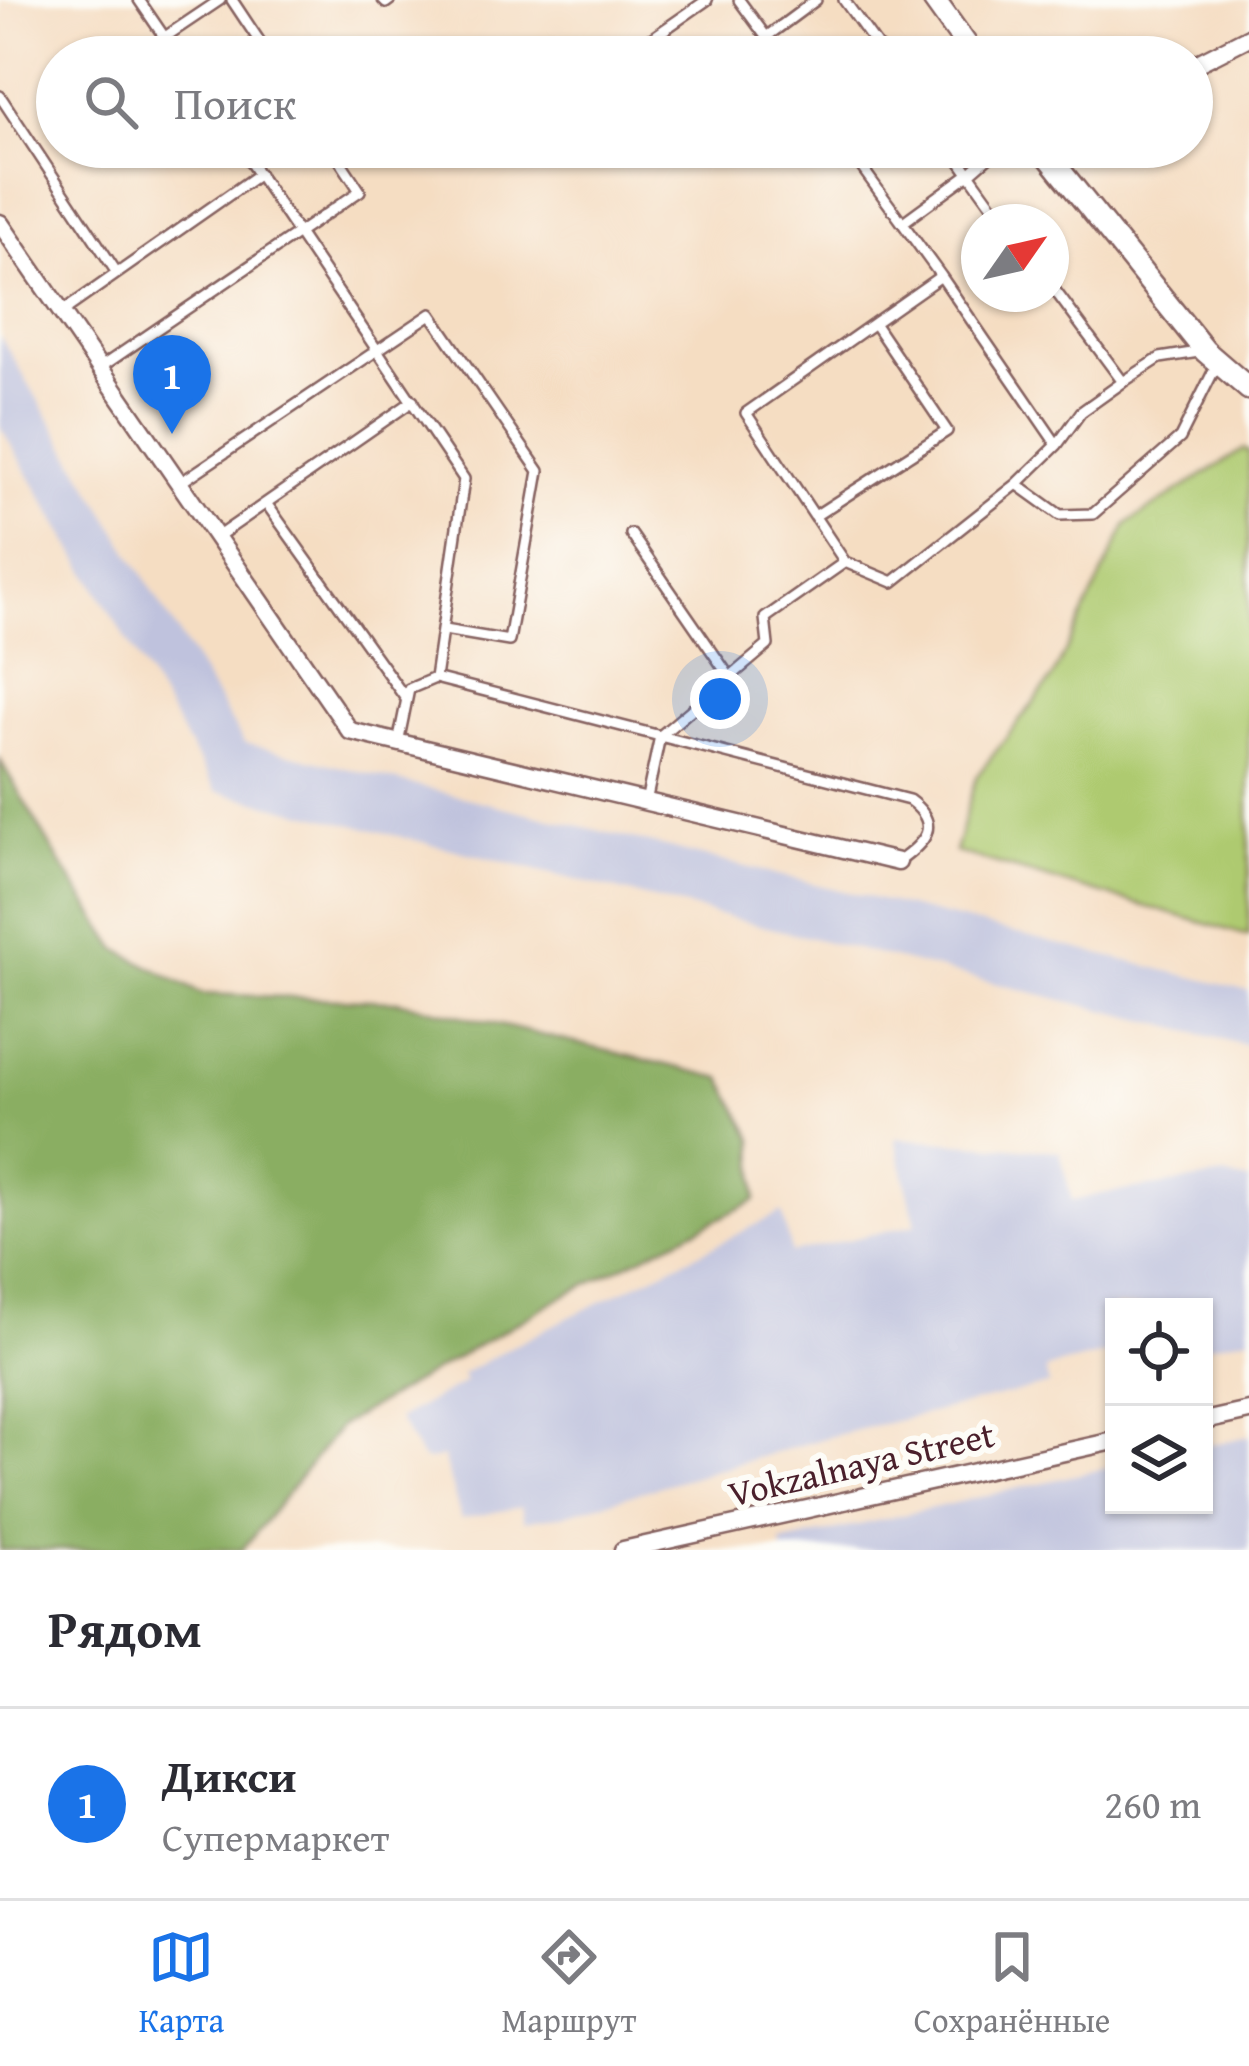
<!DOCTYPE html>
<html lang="ru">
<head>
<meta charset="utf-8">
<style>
	body { margin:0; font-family:"Gentium Book Plus",serif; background:#f2f2f3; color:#2b2b33 }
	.controls { position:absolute; right:36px; bottom:36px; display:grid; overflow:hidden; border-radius:0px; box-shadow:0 3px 9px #0004 }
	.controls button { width:108px; height:108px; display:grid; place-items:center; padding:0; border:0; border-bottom:3px solid #e1e1e2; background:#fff; color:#2b2b33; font:60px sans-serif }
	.compass { position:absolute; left:961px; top:204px; width:108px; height:108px; border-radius:50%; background:#fff; box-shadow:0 3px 9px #0004; rotate:56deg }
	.you { position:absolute; left:720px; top:699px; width:42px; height:42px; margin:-30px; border:9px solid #fff; border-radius:50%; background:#1a73e8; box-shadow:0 0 0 18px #1a73e833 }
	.badge { display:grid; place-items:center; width:78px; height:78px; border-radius:50%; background:#1a73e8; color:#fff; font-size:39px; font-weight:700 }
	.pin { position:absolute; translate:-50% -99px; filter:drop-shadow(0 3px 6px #0008) }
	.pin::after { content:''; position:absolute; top:63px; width:42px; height:36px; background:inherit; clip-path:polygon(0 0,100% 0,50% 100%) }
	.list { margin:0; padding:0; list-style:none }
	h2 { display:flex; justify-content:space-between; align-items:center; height:156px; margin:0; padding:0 48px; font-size:51px }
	h2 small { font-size:39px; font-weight:400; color:#7c7c81 }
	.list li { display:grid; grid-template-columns:78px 1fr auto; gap:36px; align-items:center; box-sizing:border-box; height:192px; padding:0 48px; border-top:3px solid #e1e1e2 }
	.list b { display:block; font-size:45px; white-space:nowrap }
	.list p { margin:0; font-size:39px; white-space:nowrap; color:#7c7c81 }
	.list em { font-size:39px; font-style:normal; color:#7c7c81 }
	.icon { flex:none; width:66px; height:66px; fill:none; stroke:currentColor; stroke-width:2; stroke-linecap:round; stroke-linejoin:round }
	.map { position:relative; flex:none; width:1249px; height:1550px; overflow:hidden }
	.search { position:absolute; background:#fff; box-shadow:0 3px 9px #0004; left:36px; right:36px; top:36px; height:132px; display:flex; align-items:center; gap:30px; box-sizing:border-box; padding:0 42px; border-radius:66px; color:#7c7c81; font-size:45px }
	.sheet { height:348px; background:#fff }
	nav { display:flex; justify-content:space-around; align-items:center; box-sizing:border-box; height:168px; border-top:3px solid #e1e1e2; background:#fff; font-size:33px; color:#7c7c81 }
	nav a { display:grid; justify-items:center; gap:6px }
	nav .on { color:#1a73e8 }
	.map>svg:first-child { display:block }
</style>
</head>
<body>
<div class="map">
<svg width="1249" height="1550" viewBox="0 0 1249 1550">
	<rect width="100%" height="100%" fill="#fdfcf7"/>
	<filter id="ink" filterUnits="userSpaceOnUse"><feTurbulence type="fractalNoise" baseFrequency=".00833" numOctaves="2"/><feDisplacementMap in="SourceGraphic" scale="24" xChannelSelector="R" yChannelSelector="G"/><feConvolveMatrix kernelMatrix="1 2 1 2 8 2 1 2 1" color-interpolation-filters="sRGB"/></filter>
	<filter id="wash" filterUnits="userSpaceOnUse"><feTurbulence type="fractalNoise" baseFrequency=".004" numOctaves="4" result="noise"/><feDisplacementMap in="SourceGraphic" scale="48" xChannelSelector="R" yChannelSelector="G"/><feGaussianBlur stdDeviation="2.7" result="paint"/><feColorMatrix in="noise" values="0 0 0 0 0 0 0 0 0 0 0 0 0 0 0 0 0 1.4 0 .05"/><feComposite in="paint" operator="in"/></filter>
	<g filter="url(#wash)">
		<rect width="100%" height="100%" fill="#f5ddc2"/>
		<!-- industrial -->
		<path fill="#bfc2dd" d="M0,336L244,743L1249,991V1046L216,791L0,426Z
			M895,1138L1060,1151L1072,1201L1101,1194L1224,1176L1249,1181V1337L1204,1346V1307H1114V1368L1109,1353L1053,1367L1045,1370L1049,1385L828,1437L562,1515L524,1521L521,1507L461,1519L443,1457L427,1461L421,1458L398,1419L465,1382L462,1374L525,1339L782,1212L791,1253L916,1224Z
			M1249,1436V1550H782L781,1543L1114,1466V1505H1204V1446Z"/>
		<!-- green -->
		<path fill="#aeca70" stroke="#7c744e" stroke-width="3" d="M1244,449L1249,452V936L955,852L976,777L1052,679L1127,524Z"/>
		<!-- forest -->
		<path fill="#8aae62" stroke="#6a6646" stroke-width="3" d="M0,760L61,864L117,949L202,994L398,1001L722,1078L754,1140L756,1200L559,1298L340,1426L242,1550H0Z"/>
	</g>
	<g filter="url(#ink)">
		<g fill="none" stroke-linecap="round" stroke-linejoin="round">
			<!-- service casing -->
			<g stroke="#866260" stroke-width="14">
				<path id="service" d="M139,0L178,57
					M232,0L270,57
					M383,0L386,3L390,0
					M739,0L781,57
					M844,0L885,57
					M165,37L220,0
					M766,37L816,0
					M625,57L707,0
					M0,96L117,273
					M240,147L464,479L435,678L409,689L398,743
					M847,147L941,276L746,413L845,562L893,582L1017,484L1057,445L1081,412L1123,382
					M950,147L1004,222
					M902,223L969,174L1000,147
					M941,276L1057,445
					M1051,285L1123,382L1160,358L1205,351
					M62,312L259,174
					M101,367L360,191L331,147
					M180,483L431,314L539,471L509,641L444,630
					M1017,484L1060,515L1093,514L1180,438L1218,362
					M266,503L406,699
					M815,516L947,431L874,323
					M631,534L731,679
					M217,537L413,401
					M435,678L909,800C943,825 925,843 898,862
					M646,802L660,736L768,645L765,618L845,562"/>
			</g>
			<!-- minor casing -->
			<g stroke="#866260" stroke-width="21">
				<path id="minor" d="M1192,66L1249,37
					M0,223L350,731L898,862
					M1204,1421L1249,1411
					M623,1550L1114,1441"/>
			</g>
			<!-- tertiary casing -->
			<g stroke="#866260" stroke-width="26">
				<path id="tertiary" d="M934,0L975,57
					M1041,147L1205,351L1249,389"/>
			</g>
			<!-- service -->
			<use href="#service" stroke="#fff" stroke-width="9"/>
			<!-- minor -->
			<use href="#minor" stroke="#fff" stroke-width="16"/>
			<!-- tertiary -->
			<use href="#tertiary" stroke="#fff" stroke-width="21"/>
		</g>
	</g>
	<g text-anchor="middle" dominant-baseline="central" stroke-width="12" stroke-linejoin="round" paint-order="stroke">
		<!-- street labels -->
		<g font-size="36" fill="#4a1f2b" stroke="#fdfcf7">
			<text transform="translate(861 1463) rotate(-13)">Vokzalnaya Street</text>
		</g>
	</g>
</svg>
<div class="controls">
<button><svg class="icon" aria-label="locate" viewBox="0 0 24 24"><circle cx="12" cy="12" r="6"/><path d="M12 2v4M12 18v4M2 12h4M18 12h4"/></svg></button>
<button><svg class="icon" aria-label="layers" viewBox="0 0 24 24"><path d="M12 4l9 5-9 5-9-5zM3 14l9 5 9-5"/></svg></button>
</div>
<svg class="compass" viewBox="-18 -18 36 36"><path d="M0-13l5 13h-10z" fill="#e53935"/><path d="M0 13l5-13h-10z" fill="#7c7c81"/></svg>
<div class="you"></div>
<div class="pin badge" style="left:172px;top:434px">1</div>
<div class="search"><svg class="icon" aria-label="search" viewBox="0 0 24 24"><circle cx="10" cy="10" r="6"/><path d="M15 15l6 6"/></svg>Поиск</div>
</div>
<section class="sheet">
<h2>Рядом<small></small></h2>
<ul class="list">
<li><span class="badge">1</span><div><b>Дикси</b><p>Супермаркет</p></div><em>260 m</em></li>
</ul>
</section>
<nav>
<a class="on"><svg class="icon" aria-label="map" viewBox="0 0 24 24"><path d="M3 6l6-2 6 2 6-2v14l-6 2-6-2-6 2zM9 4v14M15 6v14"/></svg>Карта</a>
<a><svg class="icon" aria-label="directions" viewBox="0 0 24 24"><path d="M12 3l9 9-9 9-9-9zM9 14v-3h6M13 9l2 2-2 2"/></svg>Маршрут</a>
<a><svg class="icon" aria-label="saved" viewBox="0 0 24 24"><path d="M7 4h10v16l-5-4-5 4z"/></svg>Сохранённые</a>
</nav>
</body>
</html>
